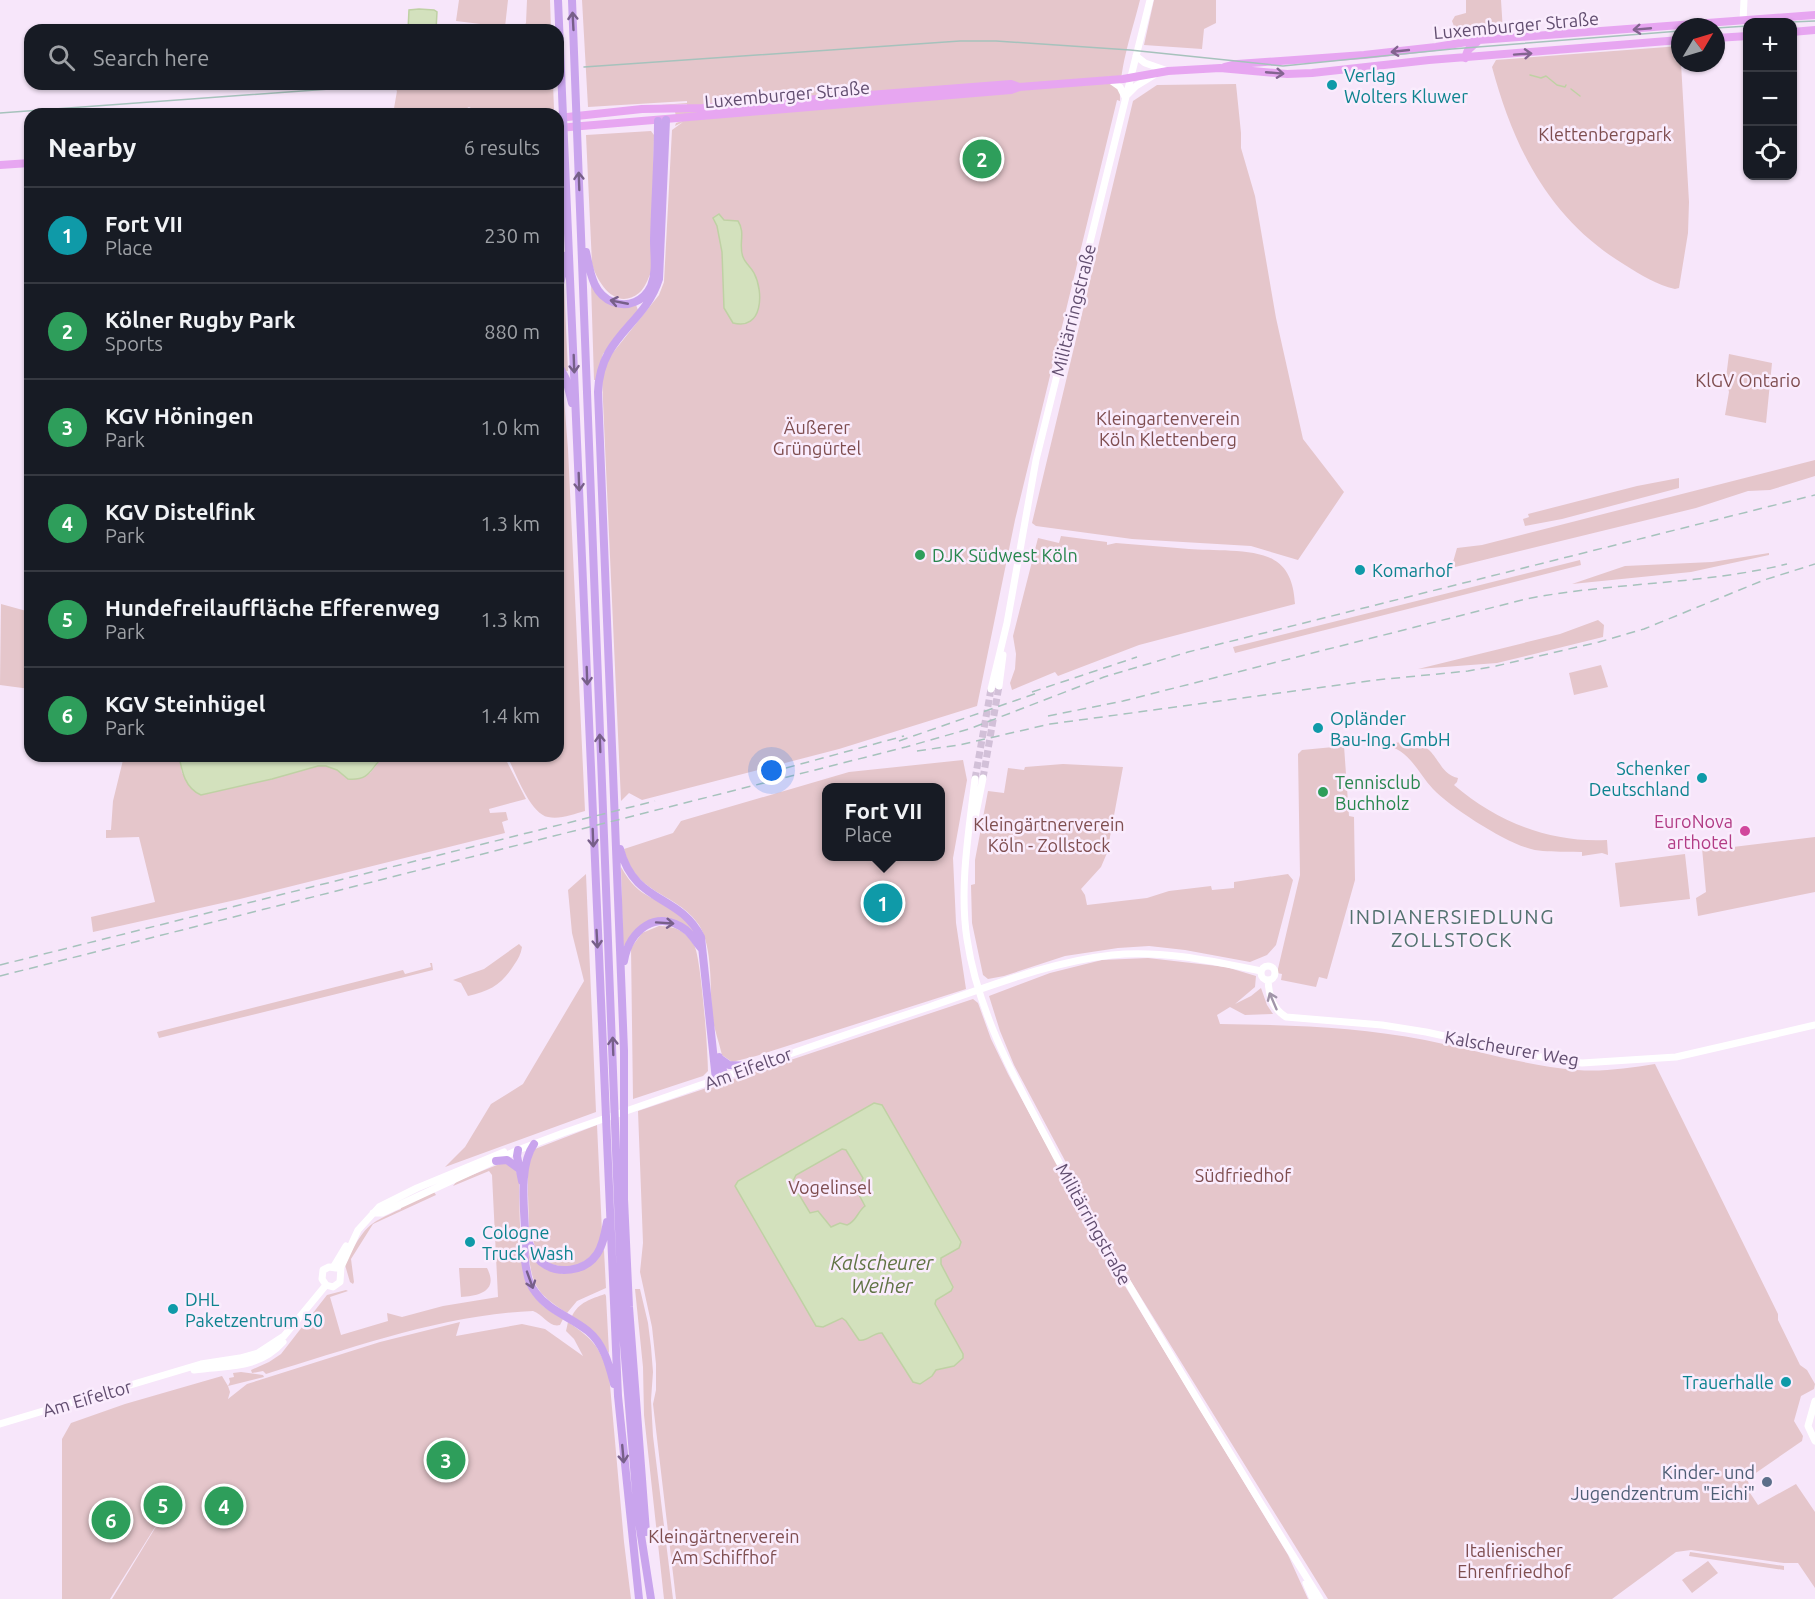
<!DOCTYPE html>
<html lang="en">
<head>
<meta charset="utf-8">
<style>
	body { margin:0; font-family:Ubuntu,sans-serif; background:#20242c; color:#f1f3f6 }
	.controls { position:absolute; right:18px; top:18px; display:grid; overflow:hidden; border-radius:12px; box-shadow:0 2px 4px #0004 }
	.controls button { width:54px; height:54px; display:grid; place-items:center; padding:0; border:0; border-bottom:2px solid #363941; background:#171b24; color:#f1f3f6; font:30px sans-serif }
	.compass { position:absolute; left:1671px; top:18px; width:54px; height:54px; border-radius:50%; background:#171b24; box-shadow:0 2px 4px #0004; rotate:52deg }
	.you { position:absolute; left:772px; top:771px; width:21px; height:21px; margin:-15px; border:4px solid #fff; border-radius:50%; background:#1a73e8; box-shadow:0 0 0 9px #1a73e833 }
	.badge { display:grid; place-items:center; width:39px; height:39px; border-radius:50%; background:#935ad5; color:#fff; font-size:20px; font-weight:700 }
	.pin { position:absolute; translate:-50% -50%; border:3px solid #fff; box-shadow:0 2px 6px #0006 }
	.popup { position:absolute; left:822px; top:783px; width:123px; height:78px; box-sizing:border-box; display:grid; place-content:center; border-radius:12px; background:#171b24; filter:drop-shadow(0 2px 4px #0005); font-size:20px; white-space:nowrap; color:#9ea1a6 }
	.popup b { font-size:22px; color:#f1f3f6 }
	.popup::after { content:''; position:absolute; left:50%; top:100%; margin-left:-12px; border:12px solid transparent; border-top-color:#171b24 }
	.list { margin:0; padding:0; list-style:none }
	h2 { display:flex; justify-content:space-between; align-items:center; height:78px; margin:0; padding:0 24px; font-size:26px }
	h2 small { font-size:20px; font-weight:400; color:#9ea1a6 }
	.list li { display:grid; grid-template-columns:39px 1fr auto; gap:18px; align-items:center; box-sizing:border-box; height:96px; padding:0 24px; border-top:2px solid #363941 }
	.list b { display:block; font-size:22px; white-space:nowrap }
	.list p { margin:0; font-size:20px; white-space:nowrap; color:#9ea1a6 }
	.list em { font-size:20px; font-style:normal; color:#9ea1a6 }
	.icon { flex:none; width:33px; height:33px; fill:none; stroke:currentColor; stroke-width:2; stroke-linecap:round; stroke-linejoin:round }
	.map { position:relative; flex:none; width:1815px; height:1599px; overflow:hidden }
	.search { position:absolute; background:#171b24; box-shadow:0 2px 4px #0004; left:24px; top:24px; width:540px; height:66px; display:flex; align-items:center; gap:15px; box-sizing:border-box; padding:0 21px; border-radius:18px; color:#9ea1a6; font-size:22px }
	.panel { position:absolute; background:#171b24; box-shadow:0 2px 4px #0004; left:24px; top:108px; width:540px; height:654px; border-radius:18px }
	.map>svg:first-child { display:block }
</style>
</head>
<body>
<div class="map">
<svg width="1815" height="1599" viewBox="0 0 1815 1599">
	<rect width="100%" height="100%" fill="#f7e6fa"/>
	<!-- green -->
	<path fill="#e5c6cb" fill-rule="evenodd" d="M459,0H508L505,27L456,21Z
		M527,0H550L551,30H521L526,23Z
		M582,0H1140C1132,32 1119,68 1120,101L1117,100L1015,520L977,706L839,749L642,800L629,793L621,801L602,379L607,360L659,295L664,282L672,130L683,122L675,126L676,123L685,120L676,116L675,112H688L687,104L622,108L687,103V101L588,107Z
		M1154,0H1216V23L1204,29L1202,49L1144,45Z
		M1466,0H1501L1503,32L1458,37L1452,21L1455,16L1466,13Z
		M1680,46L1689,202L1688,233L1679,288L1675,289C1657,285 1641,275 1625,265C1550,220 1514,149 1492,67L1496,60Z
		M393,84H553L554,109L483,114L469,107L455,114H393L397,91Z
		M1236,84L1241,133V148L1255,196L1276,318L1303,439L1344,492L1298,560L1251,546L1132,539L1036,526L1032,523L1133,101L1157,85Z
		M651,131L654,135L651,272C648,279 645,288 639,293C616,311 598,284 592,264L586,135Z
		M591,283L602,299L636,305L638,310L603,354L596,380H594Z
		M564,285L568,371H565L558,360V296Z
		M1729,354L1772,363L1766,423L1725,415L1729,392L1726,378Z
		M558,378L564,399L568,449L585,811C574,814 559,820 548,817C530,814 515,771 507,756H558Z
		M1815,460V476L1770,490L1748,491L1696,508L1455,567L1453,562L1457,548L1482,545Z
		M1679,478V488L1562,519L1525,526L1523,519L1529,517L1528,514L1637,486Z
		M1061,536L1107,542V545L1116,543C1140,545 1166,547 1189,549C1211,551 1255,548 1274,560C1290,569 1294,587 1295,604L1139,645L1058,676L1055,672L1012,690L1010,683L1015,669L1016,654L1013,636L1038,538L1059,543Z
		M1769,553V555L1691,572L1572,584L1625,566L1712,562Z
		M1580,560L1581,565L1235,653L1233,647Z
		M1,604L30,612V689L0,685Z
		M1598,620L1604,625L1603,637L1497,663L1418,669L1560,634Z
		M1601,665L1608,687L1574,695L1569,673Z
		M1413,742C1440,748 1436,773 1458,778L1457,782L1454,785C1497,822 1550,843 1607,840L1608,855L1602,853L1582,856V852C1565,851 1546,853 1531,849C1506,843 1451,808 1433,789C1417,772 1409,748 1383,745L1384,743Z
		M1344,746L1349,816L1354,817L1355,880L1327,979L1319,977L1316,987L1281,980L1282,974L1277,973L1300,875L1298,754L1302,750Z
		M124,756H179L182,773L201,795L272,779L318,766H326L337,770L348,779L370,773L384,756H504L526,799L489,809L490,813L506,812L508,820L502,822L505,833L240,899L93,932L91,917L155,902L139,837L106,838V830H111L113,801Z
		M963,760L967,780L953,858L956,923L966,989L756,1056L732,1062L722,1055C719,1042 714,1029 712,1015C710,990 713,947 699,925C677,892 634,895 624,849L673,833L681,821L849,772ZM826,788H940V856H826Z
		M1063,764L1123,767L1107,853L1101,867L1081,889L1085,895L1087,905L1147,898L1169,891L1211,886L1212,890L1234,888V882L1288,874L1293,880L1276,945L1267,955L1250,962L1185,950L1149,946L1118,948L1065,956L1004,976L988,979L983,975L972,923L971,885L975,884V860L988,791L1004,793L1008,768L1024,770L1025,767Z
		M1815,837V892L1698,916L1696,898L1706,892L1702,848L1733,847Z
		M1685,854L1690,899L1620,907L1615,863Z
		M621,867C640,902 658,895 683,917C688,923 692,930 697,936L673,920L635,930L623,948Z
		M586,874L596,1112L445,1167L465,1147L491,1104L523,1084L584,981L572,933L568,890Z
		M659,926C675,926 686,931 694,945C701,956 708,1052 708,1071L703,1076L633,1099L631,948L642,933Z
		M519,944L522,947C521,954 518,959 514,965C502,984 490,991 468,996L461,983L453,980L484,969Z
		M1148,958L1226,967L1256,976L1255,987L1235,1004L1251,996L1261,988L1267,1005L1273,1014L1245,1015L1230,1007L1217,1015L1220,1024C1289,1025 1357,1027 1425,1040C1476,1050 1526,1066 1577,1070C1603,1072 1629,1068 1655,1064L1778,1314V1320L1800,1365L1807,1370L1815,1384L1814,1389L1801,1396L1794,1421L1803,1436L1802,1441L1747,1479L1749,1484L1746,1487L1758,1505L1796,1484L1815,1512V1588L1798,1563H1784L1691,1550L1676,1552L1612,1599H1328L1119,1262L1014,1065L1000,1031L989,996L1050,973L1102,960Z
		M430,963H432L433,970L159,1038L157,1032L403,970L405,974L431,967Z
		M973,999L978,1003L991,1039L1008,1074L1108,1258L1288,1555L1308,1599H676L653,1404L656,1390V1364L652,1327L640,1272L643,1243L638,1111Z
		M597,1125L602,1232L595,1253L581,1264L567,1268L551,1264L536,1250L529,1227L528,1194V1162L535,1149Z
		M502,1163C513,1165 515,1168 519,1178C520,1210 517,1285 543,1306C549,1311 557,1315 563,1319L560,1325C549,1328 543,1314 533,1311C442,1315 353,1348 266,1374L263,1371L252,1373L251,1370L269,1362L281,1354L327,1295L346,1290L348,1291L330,1297L341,1335L388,1321L387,1313L402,1317L443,1306L498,1297L492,1175L489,1171L453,1186L457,1181Z
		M434,1192L436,1195L373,1224L351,1259L354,1282L353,1284L350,1282L345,1265L346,1261C366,1226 365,1225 401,1209V1206Z
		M528,1249L562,1274L604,1250L606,1288L577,1301L567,1313C536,1293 532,1286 528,1249Z
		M459,1268H487C499,1291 479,1296 461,1297Z
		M635,1289H640L648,1323L651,1347L653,1372L651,1400L653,1436L673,1599H664L644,1415L643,1367Z
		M605,1294L606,1296L609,1353L603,1344L572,1316C579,1302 591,1299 605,1294Z
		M460,1322L456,1336L522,1324L545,1329L583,1356L574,1339L566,1331L568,1322C594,1340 598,1345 609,1374L624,1542L631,1599H112L177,1492L110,1599H62V1439L71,1423L125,1404L222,1376L228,1386L230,1382L229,1378L234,1377L233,1373L241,1372L263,1375L264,1377L228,1386L230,1392L228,1399L247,1384L380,1342Z
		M1690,1552L1784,1566V1570L1689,1556Z
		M1708,1561L1718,1573L1692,1593L1682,1580Z"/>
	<!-- water -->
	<path fill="#d3e1bd" stroke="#bfd1a4" stroke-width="1.5" fill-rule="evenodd" d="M419,9L434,10L437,12L436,30H408L409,10Z
		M719,214L724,220L738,221C746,233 738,245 743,257C745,263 751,267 754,273C764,292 763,331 733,323L724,308L722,252L717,226L713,218Z
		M179,756H384C370,768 371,781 348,779L337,770L326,766H318L272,779L201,795C185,788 182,772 179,756Z
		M874,1103L882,1105L961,1242L959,1248L941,1258V1264L953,1287L951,1291L936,1300L935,1304L963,1354V1358L954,1366L936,1370L932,1376L920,1384L913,1382L882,1333C873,1332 868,1342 859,1340L846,1321L842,1318L823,1327L816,1326L735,1186L738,1181ZM842,1149L846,1150L863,1178L857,1191L865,1206C857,1212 857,1221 847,1225L840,1223L831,1227L818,1211L810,1213L792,1183L796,1175Z"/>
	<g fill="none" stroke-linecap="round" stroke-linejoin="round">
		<!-- stream -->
		<path stroke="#bfd1a4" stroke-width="1.5" d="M1530,75L1541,78L1546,76L1557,85L1565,87L1566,85
			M1571,89L1580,96"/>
		<!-- secondary-tunnel -->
		<path stroke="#d2c0d8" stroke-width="7" stroke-dasharray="7 3.5" stroke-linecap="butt" d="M983,778L999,686
			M975,779L991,689"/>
		<!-- secondary -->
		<path stroke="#fff" stroke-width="7" d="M1743,21L1744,0
			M1136,56L1145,63L1168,71
			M1110,80L1120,87L1125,97
			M1127,95L1136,86L1154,75
			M999,686L1003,655
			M991,689L1007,623L1036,460L1150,0
			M975,779C969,831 959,887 967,939C979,1020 1022,1091 1059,1162C1105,1247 1155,1329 1205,1412C1243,1474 1281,1537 1320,1599
			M975,818L983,778
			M1261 973a7 7 0 1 1 14 0a7 7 0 1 1-14 0Z
			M1268,980C1269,996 1272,1008 1286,1017L1382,1025L1426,1032L1551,1059L1582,1063L1676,1057L1815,1025
			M373,1213H382L518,1150L563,1133C685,1091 806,1047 929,1007C988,987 1049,962 1112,955C1163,950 1212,961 1261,971
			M334,1266L346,1246
			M326,1285L333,1287L340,1282L341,1267L358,1230L379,1207L417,1188L504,1152
			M326,1285L322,1279L323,1270L329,1267L336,1268
			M194,1370C227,1365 258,1370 283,1342
			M1815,1401L1808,1426L1815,1441
			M0,1424L201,1364L240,1358L258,1353L284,1336L326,1285
			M1306,1583L1313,1599"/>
		<!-- primary -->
		<path stroke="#e7a6f1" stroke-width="8" d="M1792,32L1815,30
			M1716,38L1748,36
			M1465,58L1468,50L1478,41
			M1225,67L1237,64L1364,55L1436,47L1479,40L1815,15
			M558,118L642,109L702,108L1011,84L1019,87
			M558,128L987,92L1011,90L1019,87L1123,79L1168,71L1220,68L1287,74L1312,73L1429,60L1680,40
			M0,165L30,163"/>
		<!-- highway -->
		<path stroke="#c9a4ed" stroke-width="8" d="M558,0L618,1396L639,1599
			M572,0L623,1333L638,1516L651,1599
			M586,252C590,270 592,294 613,302C628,308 644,301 651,286C657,271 654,256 654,240C655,201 658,161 658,121
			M558,292L567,255
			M558,364L566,379L572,403
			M620,849C635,905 679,893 701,937L716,1080
			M624,961C629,930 657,908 686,930C692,935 696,942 701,948
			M719,1057L725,1077
			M719,1058L729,1065L754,1066
			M534,1144C519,1165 524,1205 525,1230C525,1244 523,1258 527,1272C528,1279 531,1287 536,1293C549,1311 571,1317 588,1331C604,1344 609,1365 614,1384
			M518,1150L517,1156L522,1181
			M496,1161L507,1160L518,1168
			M527,1237C530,1247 534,1255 541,1262C557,1275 585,1272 597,1254C603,1245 605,1233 607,1222
			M646,1532L629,1307L624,1199V1051L598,392C600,335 644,326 659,279L666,120"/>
		<!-- tram -->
		<path stroke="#a6c2bc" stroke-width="1.5" d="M1791,22L1815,21
			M1716,28L1748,26
			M584,67L960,41H996L1130,50L1283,66L1452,49L1680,31
			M0,113L398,84"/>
		<!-- rail -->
		<path stroke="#a6c2bc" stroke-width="1.5" stroke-dasharray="9 6" stroke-linecap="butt" d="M1032,692L1137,657
			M1048,716L1123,701L1526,599C1612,582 1702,585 1787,564
			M899,741L1040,692
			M917,751L959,745L1050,724L1376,680L1468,671L1496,666L1599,642L1644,629L1764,580L1815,564
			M786,768L904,736
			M0,965L655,801
			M0,976L906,747L969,729L1104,677L1188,652L1815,495"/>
	</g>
	<!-- one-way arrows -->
	<defs><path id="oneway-shaft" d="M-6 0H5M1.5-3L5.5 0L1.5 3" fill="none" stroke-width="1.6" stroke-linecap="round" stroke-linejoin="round" transform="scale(1.5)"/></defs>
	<g stroke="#775f89">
		<use href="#oneway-shaft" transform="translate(573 21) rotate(-93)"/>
		<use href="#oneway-shaft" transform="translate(579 181) rotate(-92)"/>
		<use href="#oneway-shaft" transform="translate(619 302) rotate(-169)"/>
		<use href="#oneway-shaft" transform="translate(574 364) rotate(88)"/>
		<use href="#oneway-shaft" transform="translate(579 482) rotate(88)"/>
		<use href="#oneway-shaft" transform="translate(587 676) rotate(88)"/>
		<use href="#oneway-shaft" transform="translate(600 743) rotate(-92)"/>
		<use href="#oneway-shaft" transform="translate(593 838) rotate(88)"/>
		<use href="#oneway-shaft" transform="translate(665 923) rotate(4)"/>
		<use href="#oneway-shaft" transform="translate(597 939) rotate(87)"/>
		<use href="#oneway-shaft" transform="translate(613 1046) rotate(-92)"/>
		<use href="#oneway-shaft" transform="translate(530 1280) rotate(70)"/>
		<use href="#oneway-shaft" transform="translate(623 1454) rotate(85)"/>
	</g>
	<g stroke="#836490">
		<use href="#oneway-shaft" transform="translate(1642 29) rotate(175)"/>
		<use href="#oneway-shaft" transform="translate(1400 51) rotate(174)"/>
		<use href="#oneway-shaft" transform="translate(1523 54) rotate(-4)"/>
		<use href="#oneway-shaft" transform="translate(1275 73) rotate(5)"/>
	</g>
	<use stroke="#a195a9" href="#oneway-shaft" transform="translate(1273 1001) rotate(-113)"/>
	<!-- markers -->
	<g fill="#0f9aa8" stroke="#faecfd" stroke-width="2">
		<circle cx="1332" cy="85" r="6"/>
		<circle cx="1360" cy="570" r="6"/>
		<circle cx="1318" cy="728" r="6"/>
		<circle cx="1702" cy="778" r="6"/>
		<circle cx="470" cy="1242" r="6"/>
		<circle cx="173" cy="1309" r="6"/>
		<circle cx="1786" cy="1382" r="6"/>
	</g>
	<g fill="#2e9e5b" stroke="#faecfd" stroke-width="2">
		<circle cx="920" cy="555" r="6"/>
		<circle cx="1323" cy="792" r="6"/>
	</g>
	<circle fill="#d1479c" stroke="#faecfd" stroke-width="2" cx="1745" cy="831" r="6"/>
	<circle fill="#5c6f8a" stroke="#faecfd" stroke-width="2" cx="1767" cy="1482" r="6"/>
	<g text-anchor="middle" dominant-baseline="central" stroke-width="5" stroke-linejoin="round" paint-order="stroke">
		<!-- street labels -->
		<g font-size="18" fill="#624e70" stroke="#faecfd">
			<text transform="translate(1516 25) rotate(-5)">Luxemburger Straße</text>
			<text transform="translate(787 94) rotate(-5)">Luxemburger Straße</text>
			<text transform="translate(1073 310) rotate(-76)">Militärringstraße</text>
			<text transform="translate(1512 1048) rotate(10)">Kalscheurer Weg</text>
			<text transform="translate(748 1068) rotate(-20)">Am Eifeltor</text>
			<text transform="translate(1094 1224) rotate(61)">Militärringstraße</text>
			<text transform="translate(87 1398) rotate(-16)">Am Eifeltor</text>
		</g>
		<!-- culture labels -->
		<g font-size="18" fill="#0d838f" stroke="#faecfd" text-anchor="start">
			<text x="1344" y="75">Verlag<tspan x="1344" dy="21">Wolters Kluwer</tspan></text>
			<text x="1372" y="570">Komarhof</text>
			<text x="1330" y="718">Opländer<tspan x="1330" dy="21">Bau-Ing. GmbH</tspan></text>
			<text x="1690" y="768" text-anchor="end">Schenker<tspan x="1690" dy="21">Deutschland</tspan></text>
			<text x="482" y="1232">Cologne<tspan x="482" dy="21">Truck Wash</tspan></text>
			<text x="185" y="1299">DHL<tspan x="185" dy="21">Paketzentrum 50</tspan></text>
			<text x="1774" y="1382" text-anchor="end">Trauerhalle</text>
		</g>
		<!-- park labels -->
		<g font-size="18" fill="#7f4e50" stroke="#faecfd">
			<text x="1605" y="134">Klettenbergpark</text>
			<text x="1748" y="380">KlGV Ontario</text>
			<text x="1168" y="418">Kleingartenverein<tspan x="1168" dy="21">Köln Klettenberg</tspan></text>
			<text x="817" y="427">Äußerer<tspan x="817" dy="21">Grüngürtel</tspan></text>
			<text x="1049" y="824">Kleingärtnerverein<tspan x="1049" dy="21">Köln - Zollstock</tspan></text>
			<text x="1243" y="1175">Südfriedhof</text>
			<text x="830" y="1187">Vogelinsel</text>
			<text x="724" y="1536">Kleingärtnerverein<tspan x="724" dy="21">Am Schiffhof</tspan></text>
			<text x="1514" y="1550">Italienischer<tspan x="1514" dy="21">Ehrenfriedhof</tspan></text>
		</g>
		<!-- leisure labels -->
		<g font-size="18" fill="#27864d" stroke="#faecfd" text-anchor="start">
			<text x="932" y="555">DJK Südwest Köln</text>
			<text x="1335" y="782">Tennisclub<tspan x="1335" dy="21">Buchholz</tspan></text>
		</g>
		<!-- hotel labels -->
		<g font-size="18" fill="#b23c85" stroke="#faecfd" text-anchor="end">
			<text x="1733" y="821">EuroNova<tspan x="1733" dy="21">arthotel</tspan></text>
		</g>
		<!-- service labels -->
		<g font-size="18" fill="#4e5e75" stroke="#faecfd" text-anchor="end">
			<text x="1755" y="1472">Kinder- und<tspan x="1755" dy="21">Jugendzentrum "Eichi"</tspan></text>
		</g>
		<!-- neighbourhood labels -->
		<g font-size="20" letter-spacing="1.5" fill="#547270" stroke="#faecfd">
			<text x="1452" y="916">INDIANERSIEDLUNG<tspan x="1452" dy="23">ZOLLSTOCK</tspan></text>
		</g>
		<!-- water labels -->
		<g font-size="20" font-style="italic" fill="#607344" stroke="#faecfd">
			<text x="882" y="1262">Kalscheurer<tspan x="882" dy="23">Weiher</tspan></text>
		</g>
	</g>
</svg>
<div class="controls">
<button>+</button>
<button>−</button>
<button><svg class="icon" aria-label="locate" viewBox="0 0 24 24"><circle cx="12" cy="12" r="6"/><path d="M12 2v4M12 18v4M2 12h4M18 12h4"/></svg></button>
</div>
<svg class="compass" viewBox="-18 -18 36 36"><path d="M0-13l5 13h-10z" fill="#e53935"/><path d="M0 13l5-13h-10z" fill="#9ea1a6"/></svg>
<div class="you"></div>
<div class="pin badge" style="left:883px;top:903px;background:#0f9aa8">1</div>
<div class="popup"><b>Fort VII</b>Place</div>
<div class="pin badge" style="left:982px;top:159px;background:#2e9e5b">2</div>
<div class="pin badge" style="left:446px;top:1460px;background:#2e9e5b">3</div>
<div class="pin badge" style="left:224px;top:1506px;background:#2e9e5b">4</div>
<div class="pin badge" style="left:163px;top:1505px;background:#2e9e5b">5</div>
<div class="pin badge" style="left:111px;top:1520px;background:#2e9e5b">6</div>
<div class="search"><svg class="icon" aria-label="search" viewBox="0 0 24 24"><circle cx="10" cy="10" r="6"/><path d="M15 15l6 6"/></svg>Search here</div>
<section class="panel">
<h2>Nearby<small>6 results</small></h2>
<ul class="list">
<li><span class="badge" style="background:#0f9aa8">1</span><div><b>Fort VII</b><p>Place</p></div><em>230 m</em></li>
<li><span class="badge" style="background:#2e9e5b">2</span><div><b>Kölner Rugby Park</b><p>Sports</p></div><em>880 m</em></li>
<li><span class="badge" style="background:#2e9e5b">3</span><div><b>KGV Höningen</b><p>Park</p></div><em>1.0 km</em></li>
<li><span class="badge" style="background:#2e9e5b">4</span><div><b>KGV Distelfink</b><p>Park</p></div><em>1.3 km</em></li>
<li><span class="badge" style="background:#2e9e5b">5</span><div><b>Hundefreilauffläche Efferenweg</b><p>Park</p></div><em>1.3 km</em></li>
<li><span class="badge" style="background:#2e9e5b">6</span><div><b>KGV Steinhügel</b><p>Park</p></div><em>1.4 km</em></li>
</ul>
</section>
</div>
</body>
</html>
